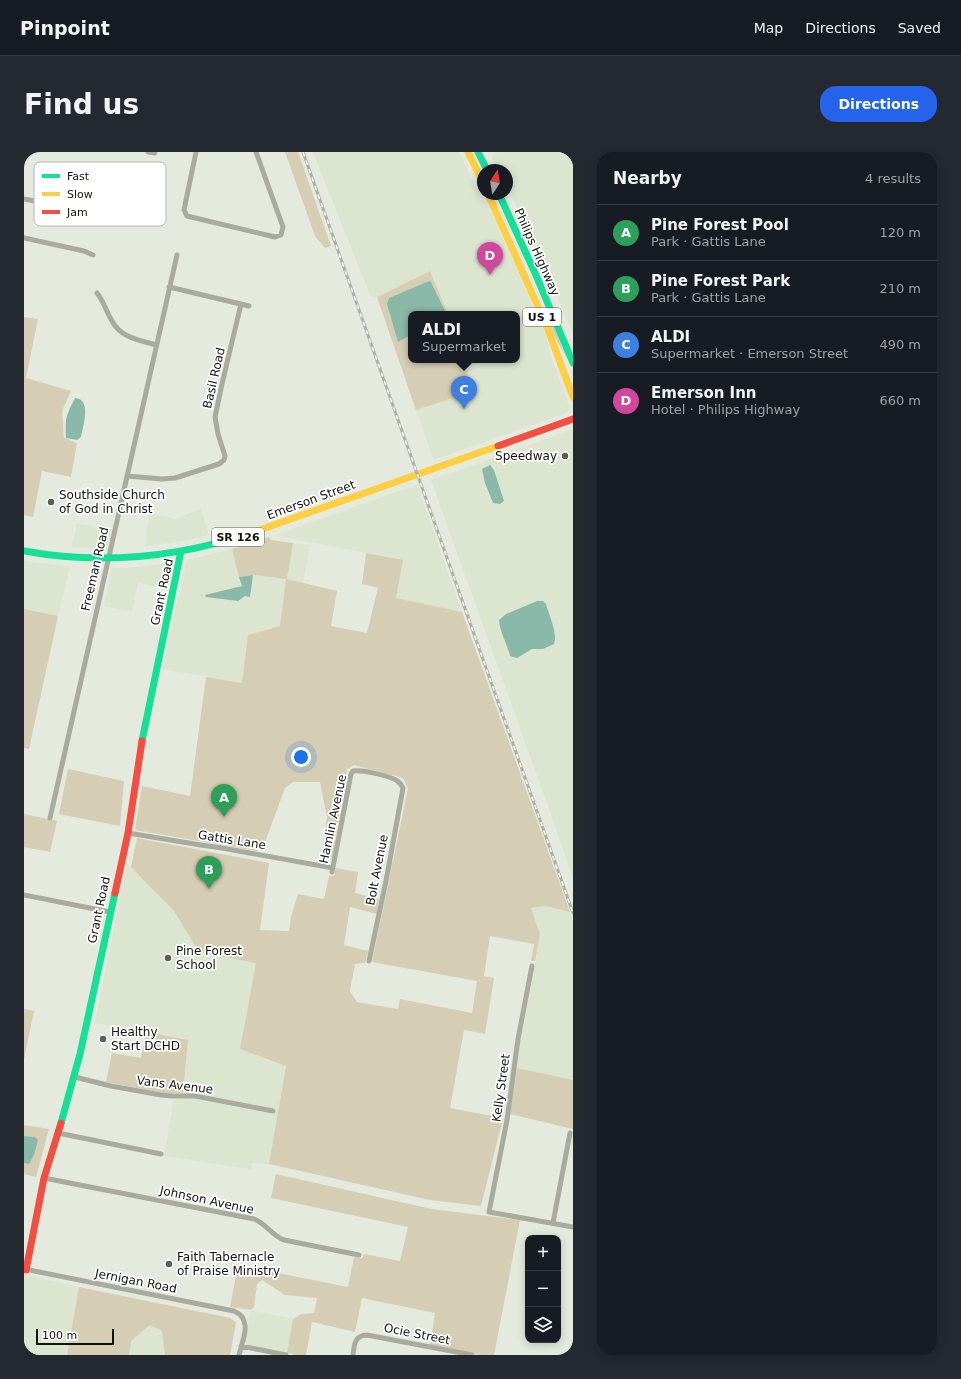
<!DOCTYPE html>
<html lang="en">
<head>
<meta charset="utf-8">
<style>
	body { margin:0; font-family:"DejaVu Sans",sans-serif; background:#242831; color:#f1f3f6 }
	.controls { position:absolute; right:12px; bottom:12px; display:grid; overflow:hidden; border-radius:8px; box-shadow:0 2px 10px #0003 }
	.controls button { width:36px; height:36px; display:grid; place-items:center; padding:0; border:0; border-bottom:1px solid #363941; background:#171b24; color:#f1f3f6; font:20px sans-serif }
	.compass { position:absolute; left:453px; top:12px; width:36px; height:36px; border-radius:50%; background:#171b24; box-shadow:0 2px 10px #0003; rotate:12deg }
	.scale { position:absolute; left:12px; bottom:10px; width:78px; box-sizing:border-box; padding-left:4px; border:2px solid #11140d; border-top:0; font-size:11px; line-height:14px; white-space:nowrap; color:#11140d; -webkit-text-stroke:3px #fff; paint-order:stroke }
	.you { position:absolute; left:277px; top:605px; width:14px; height:14px; margin:-10px; border:3px solid #fff; border-radius:50%; background:#1a73e8; box-shadow:0 0 0 6px #1a73e833 }
	.badge { display:grid; place-items:center; width:26px; height:26px; border-radius:50%; background:#2563eb; color:#fff; font-size:13px; font-weight:700 }
	.pin { position:absolute; translate:-50% -33px; filter:drop-shadow(0 1px 2px #0008) }
	.pin::after { content:''; position:absolute; top:21px; width:14px; height:12px; background:inherit; clip-path:polygon(0 0,100% 0,50% 100%) }
	.popup { position:absolute; left:384px; top:159px; width:112px; height:52px; box-sizing:border-box; display:grid; place-content:center; border-radius:8px; background:#171b24; filter:drop-shadow(0 1px 3px #0005); font-size:13px; white-space:nowrap; color:#9ea1a6 }
	.popup b { font-size:15px; color:#f1f3f6 }
	.popup::after { content:''; position:absolute; left:50%; top:100%; margin-left:-8px; border:8px solid transparent; border-top-color:#171b24 }
	.list { margin:0; padding:0; list-style:none }
	h2 { display:flex; justify-content:space-between; align-items:center; height:52px; margin:0; padding:0 16px; font-size:17px }
	h2 small { font-size:13px; font-weight:400; color:#9ea1a6 }
	.list li { display:grid; grid-template-columns:26px 1fr auto; gap:12px; align-items:center; box-sizing:border-box; height:56px; padding:0 16px; border-top:1px solid #363941 }
	.list b { display:block; font-size:15px; white-space:nowrap }
	.list p { margin:0; font-size:13px; white-space:nowrap; color:#9ea1a6 }
	.list em { font-size:13px; font-style:normal; color:#9ea1a6 }
	.icon { flex:none; width:22px; height:22px; fill:none; stroke:currentColor; stroke-width:2; stroke-linecap:round; stroke-linejoin:round }
	.map { position:relative; flex:none; width:549px; height:1203px; overflow:hidden; border-radius:16px }
	header { display:flex; align-items:center; gap:24px; box-sizing:border-box; height:56px; padding:0 20px; background:#171b24; border-bottom:1px solid #363941 }
	header strong { font-size:19px }
	nav { display:flex; gap:22px; margin-inline-start:auto; font-size:14px }
	.intro { display:flex; align-items:center; justify-content:space-between; box-sizing:border-box; height:96px; padding:0 24px }
	h1 { margin:0; font-size:28px }
	.button { padding:10px 18px; border-radius:16px; background:#2563eb; color:#fff; font-size:14px; font-weight:700 }
	main { display:flex; gap:24px; padding:0 24px }
	aside { flex:1; background:#171b24; border-radius:16px; box-shadow:0 2px 10px #0003 }
	.map>svg:first-child { display:block }
</style>
</head>
<body>
<header>
<strong>Pinpoint</strong>
<nav><a>Map</a><a>Directions</a><a>Saved</a></nav>
</header>
<div class="intro"><h1>Find us</h1><a class="button">Directions</a></div>
<main>
<div class="map">
<svg width="549" height="1203" viewBox="0 0 549 1203">
	<rect width="100%" height="100%" fill="#e4eade"/>
	<!-- built -->
	<path fill="#dce5d0" d="M289,0H435L459,49L463,50L523,186L525,199L544,251L545,255L544,259L542,261L410,308L392,258L450,239L439,208H493V162H424L406,119L353,145H347Z
		M470,0H549V181L502,74L483,35V18H474L468,6Z
		M549,277V726L520,643L407,328Z
		M393,333L438,460L372,446L379,408L254,384L253,382Z
		M177,357L185,383L153,390L121,394L123,376L126,361L151,367Z
		M53,371L88,379L83,396L48,395Z
		M269,391L286,393L279,431L263,427L256,474L224,483L218,531L139,517L148,471L163,408L208,397L219,434L182,443L226,445L229,423L263,427Z
		M0,409L46,415L34,464L0,457Z
		M148,411L143,436L114,431L108,460L80,454L85,431V425L88,416H104Z
		M103,711L150,759L175,800L232,811L216,897L262,913L245,1012L228,1011L227,1017L140,1004L150,947L166,946L250,962L251,957L159,941L164,888L71,871Z
		M521,754L546,760L549,769V928L493,916L496,888L502,864L516,782L507,756Z
		M0,1122L55,1135L43,1203H0Z
		M227,1158L269,1167L263,1201L224,1193L222,1190V1186Z
		M126,1173L138,1179L141,1203H105L107,1189Z"/>
	<!-- green -->
	<path fill="#d6cdb5" d="M261,0H274L307,94L301,96L291,84Z
		M406,119L424,162H421L422,161L407,130L405,129L365,146L375,189L387,183V208H439L450,239L392,258L353,145Z
		M0,165L14,167L2,226L47,239L38,259L40,286L53,291L47,325L18,319L9,365L0,363Z
		M525,168L531,177L543,207L532,187L523,169Z
		M245,385L247,388L269,391L263,427L313,439L307,474L343,481L354,436L338,432L342,401L379,408L372,446L438,460L546,760L521,754L507,756L516,782L511,809H507L510,792L466,784L460,824L470,826L461,882L440,878L426,956L479,966L457,1054L406,1048L245,1012L262,914L216,897L232,811L175,800L150,759L107,715L113,686L245,711L236,778L265,779L267,765L274,742L300,747L305,724H310L312,716L334,720L331,741L355,747L353,762L326,755L320,793L344,799L341,811L331,812L326,839L333,850L374,857L376,847L448,861L453,829L348,810L384,636L379,626L330,613L323,617L308,706L298,702L303,665L296,630H269L261,636L240,693H234L233,699L111,678L118,634L166,644L182,525L218,531L224,483L256,474L262,427L229,423L215,425L208,397Z
		M0,457L34,464L5,597L0,596Z
		M44,617L100,629L96,674L35,662Z
		M0,662L33,669L26,700L0,695Z
		M0,857L10,859L0,907Z
		M122,880L164,888L159,941H139L82,930L88,901L117,906Z
		M493,916L549,928V977L486,962Z
		M0,973L25,977L12,1025L0,1022V1011L5,1012L11,985L0,984Z
		M252,1022L407,1057L496,1068L470,1203H456L406,1193L411,1161L338,1146L331,1180L288,1170L282,1203H272L263,1201L269,1167L277,1162L290,1161L293,1146L261,1143L238,1128L233,1132L230,1155L227,1158L206,1155L214,1113L324,1135L330,1105L338,1106L340,1102L376,1109L384,1075L247,1046Z
		M55,1135L206,1166L212,1170L206,1203H141L138,1179L126,1173L107,1189L105,1203H43Z"/>
	<!-- water -->
	<path fill="#8ab8a9" d="M405,129L407,130L422,161L421,162H387V183L374,190L363,152L365,146Z
		M51,246C68,247 59,274 57,285L53,288L42,286C41,265 42,264 51,246Z
		M466,313L470,318L480,349L476,352L469,351L461,331L458,317Z
		M229,423L226,445L221,444L214,449L182,445L181,443L218,434L215,425Z
		M513,449H519L522,452C525,463 534,482 530,492L519,497H508L493,506L486,504C483,491 476,481 475,468L482,462Z
		M0,984L11,985L14,988L10,1003L5,1012L0,1011Z"/>
	<g fill="none" stroke-linecap="round" stroke-linejoin="round">
		<!-- street -->
		<path stroke="#a9ab9e" stroke-width="5" d="M124,0L131,1
			M172,0L160,58L163,64L251,85L257,83L259,75L232,0
			M0,47L27,52L96,62
			M0,86L60,99L69,103
			M145,135L225,154
			M73,141C80,150 82,159 88,169C97,186 115,188 132,193
			M103,324L138,327L151,326L195,312L200,308L201,304L194,282L191,265L198,232L217,152
			M26,666L153,103
			M104,681L177,693L198,696L309,716
			M308,720L327,622L329,619C339,618 361,623 370,627C375,629 377,632 379,636L362,729L345,809
			M0,743L86,760
			M508,814L494,887L483,968L465,1060L549,1075
			M51,925L87,934L137,943L149,944H171L249,959
			M34,981L137,1002
			M20,1026L230,1067C243,1072 247,1083 260,1088L335,1103
			M529,1071L546,981
			M0,1117L210,1159C229,1167 219,1187 215,1203
			M217,1194L262,1203
			M329,1203C330,1193 331,1183 343,1183L448,1203"/>
		<!-- fast -->
		<path stroke="#16e098" stroke-width="7" d="M454,0L463,18
			M475,42L511,121L549,211
			M0,399C77,413 152,406 227,381
			M118,589L157,399
			M37,971L56,902L91,741"/>
		<!-- slow -->
		<path stroke="#ffcf43" stroke-width="7" d="M444,0L459,31
			M464,42L523,175L549,245
			M227,381L474,294"/>
		<!-- jam -->
		<path stroke="#f24e42" stroke-width="7" d="M474,294L549,267
			M91,741L104,681L118,589
			M2,1118L20,1026L37,971"/>
		<!-- rail casing -->
		<g stroke="#adb0a6" stroke-width="3">
			<path id="rail" d="M279,0L549,761"/>
		</g>
		<!-- rail -->
		<use href="#rail" stroke="#fff" stroke-width="1.5" stroke-dasharray="4.5" stroke-linecap="butt"/>
	</g>
	<!-- markers -->
	<g fill="#5b5f56" stroke="#fff" stroke-width="1.5">
		<circle cx="541" cy="304" r="4"/>
		<circle cx="27" cy="350" r="4"/>
		<circle cx="144" cy="806" r="4"/>
		<circle cx="79" cy="887" r="4"/>
		<circle cx="145" cy="1112" r="4"/>
	</g>
	<g text-anchor="middle" dominant-baseline="central" stroke-width="3.5" stroke-linejoin="round" paint-order="stroke">
		<!-- shield labels -->
		<g fill="#fff" stroke="#585a56" stroke-width="1">
			<rect x="499" y="156" width="38" height="18" rx="3"/>
			<rect x="188" y="376" width="52" height="18" rx="3"/>
		</g>
		<g font-size="11" font-weight="bold" fill="#11140d">
			<text x="518" y="165">US 1</text>
			<text x="214" y="385">SR 126</text>
		</g>
		<!-- street labels -->
		<g font-size="12" fill="#11140d" stroke="#fff">
			<text transform="translate(513 100) rotate(66)">Philips Highway</text>
			<text transform="translate(190 226) rotate(-77)">Basil Road</text>
			<text transform="translate(287 348) rotate(-20)">Emerson Street</text>
			<text transform="translate(71 417) rotate(-77)">Freeman Road</text>
			<text transform="translate(138 440) rotate(-78)">Grant Road</text>
			<text transform="translate(309 667) rotate(-78)">Hamlin Avenue</text>
			<text transform="translate(208 688) rotate(9)">Gattis Lane</text>
			<text transform="translate(353 718) rotate(-79)">Bolt Avenue</text>
			<text transform="translate(75 758) rotate(-78)">Grant Road</text>
			<text transform="translate(151 933) rotate(7)">Vans Avenue</text>
			<text transform="translate(477 936) rotate(-82)">Kelly Street</text>
			<text transform="translate(183 1048) rotate(12)">Johnson Avenue</text>
			<text transform="translate(112 1129) rotate(11)">Jernigan Road</text>
			<text transform="translate(393 1182) rotate(11)">Ocie Street</text>
		</g>
		<!-- poi labels -->
		<g font-size="12" fill="#11140d" stroke="#fff" text-anchor="start">
			<text x="533" y="304" text-anchor="end">Speedway</text>
			<text x="35" y="343">Southside Church<tspan x="35" dy="14">of God in Christ</tspan></text>
			<text x="152" y="799">Pine Forest<tspan x="152" dy="14">School</tspan></text>
			<text x="87" y="880">Healthy<tspan x="87" dy="14">Start DCHD</tspan></text>
			<text x="153" y="1105">Faith Tabernacle<tspan x="153" dy="14">of Praise Ministry</tspan></text>
		</g>
	</g>
	<!-- legend -->
	<rect x="10" y="10" width="132" height="64" rx="6" fill="#fff" stroke="#b8b8b6" stroke-width="1"/>
	<rect x="18" y="22" width="18" height="4" fill="#16e098"/>
	<rect x="18" y="40" width="18" height="4" fill="#ffcf43"/>
	<rect x="18" y="58" width="18" height="4" fill="#f24e42"/>
	<g font-size="11" fill="#11140d">
		<text x="43" y="28">Fast</text>
		<text x="43" y="46">Slow</text>
		<text x="43" y="64">Jam</text>
	</g>
</svg>
<div class="controls">
<button>+</button>
<button>−</button>
<button><svg class="icon" aria-label="layers" viewBox="0 0 24 24"><path d="M12 4l9 5-9 5-9-5zM3 14l9 5 9-5"/></svg></button>
</div>
<svg class="compass" viewBox="-18 -18 36 36"><path d="M0-13l5 13h-10z" fill="#e53935"/><path d="M0 13l5-13h-10z" fill="#9ea1a6"/></svg>
<div class="scale">100 m</div>
<div class="you"></div>
<div class="pin badge" style="left:200px;top:665px;background:#2e9e5b">A</div>
<div class="pin badge" style="left:185px;top:737px;background:#2e9e5b">B</div>
<div class="pin badge" style="left:440px;top:257px;background:#3f7fe0">C</div>
<div class="popup"><b>ALDI</b>Supermarket</div>
<div class="pin badge" style="left:466px;top:123px;background:#d1479c">D</div>
</div>
<aside>
<h2>Nearby<small>4 results</small></h2>
<ul class="list">
<li><span class="badge" style="background:#2e9e5b">A</span><div><b>Pine Forest Pool</b><p>Park · Gattis Lane</p></div><em>120 m</em></li>
<li><span class="badge" style="background:#2e9e5b">B</span><div><b>Pine Forest Park</b><p>Park · Gattis Lane</p></div><em>210 m</em></li>
<li><span class="badge" style="background:#3f7fe0">C</span><div><b>ALDI</b><p>Supermarket · Emerson Street</p></div><em>490 m</em></li>
<li><span class="badge" style="background:#d1479c">D</span><div><b>Emerson Inn</b><p>Hotel · Philips Highway</p></div><em>660 m</em></li>
</ul>
</aside>
</main>
</body>
</html>
